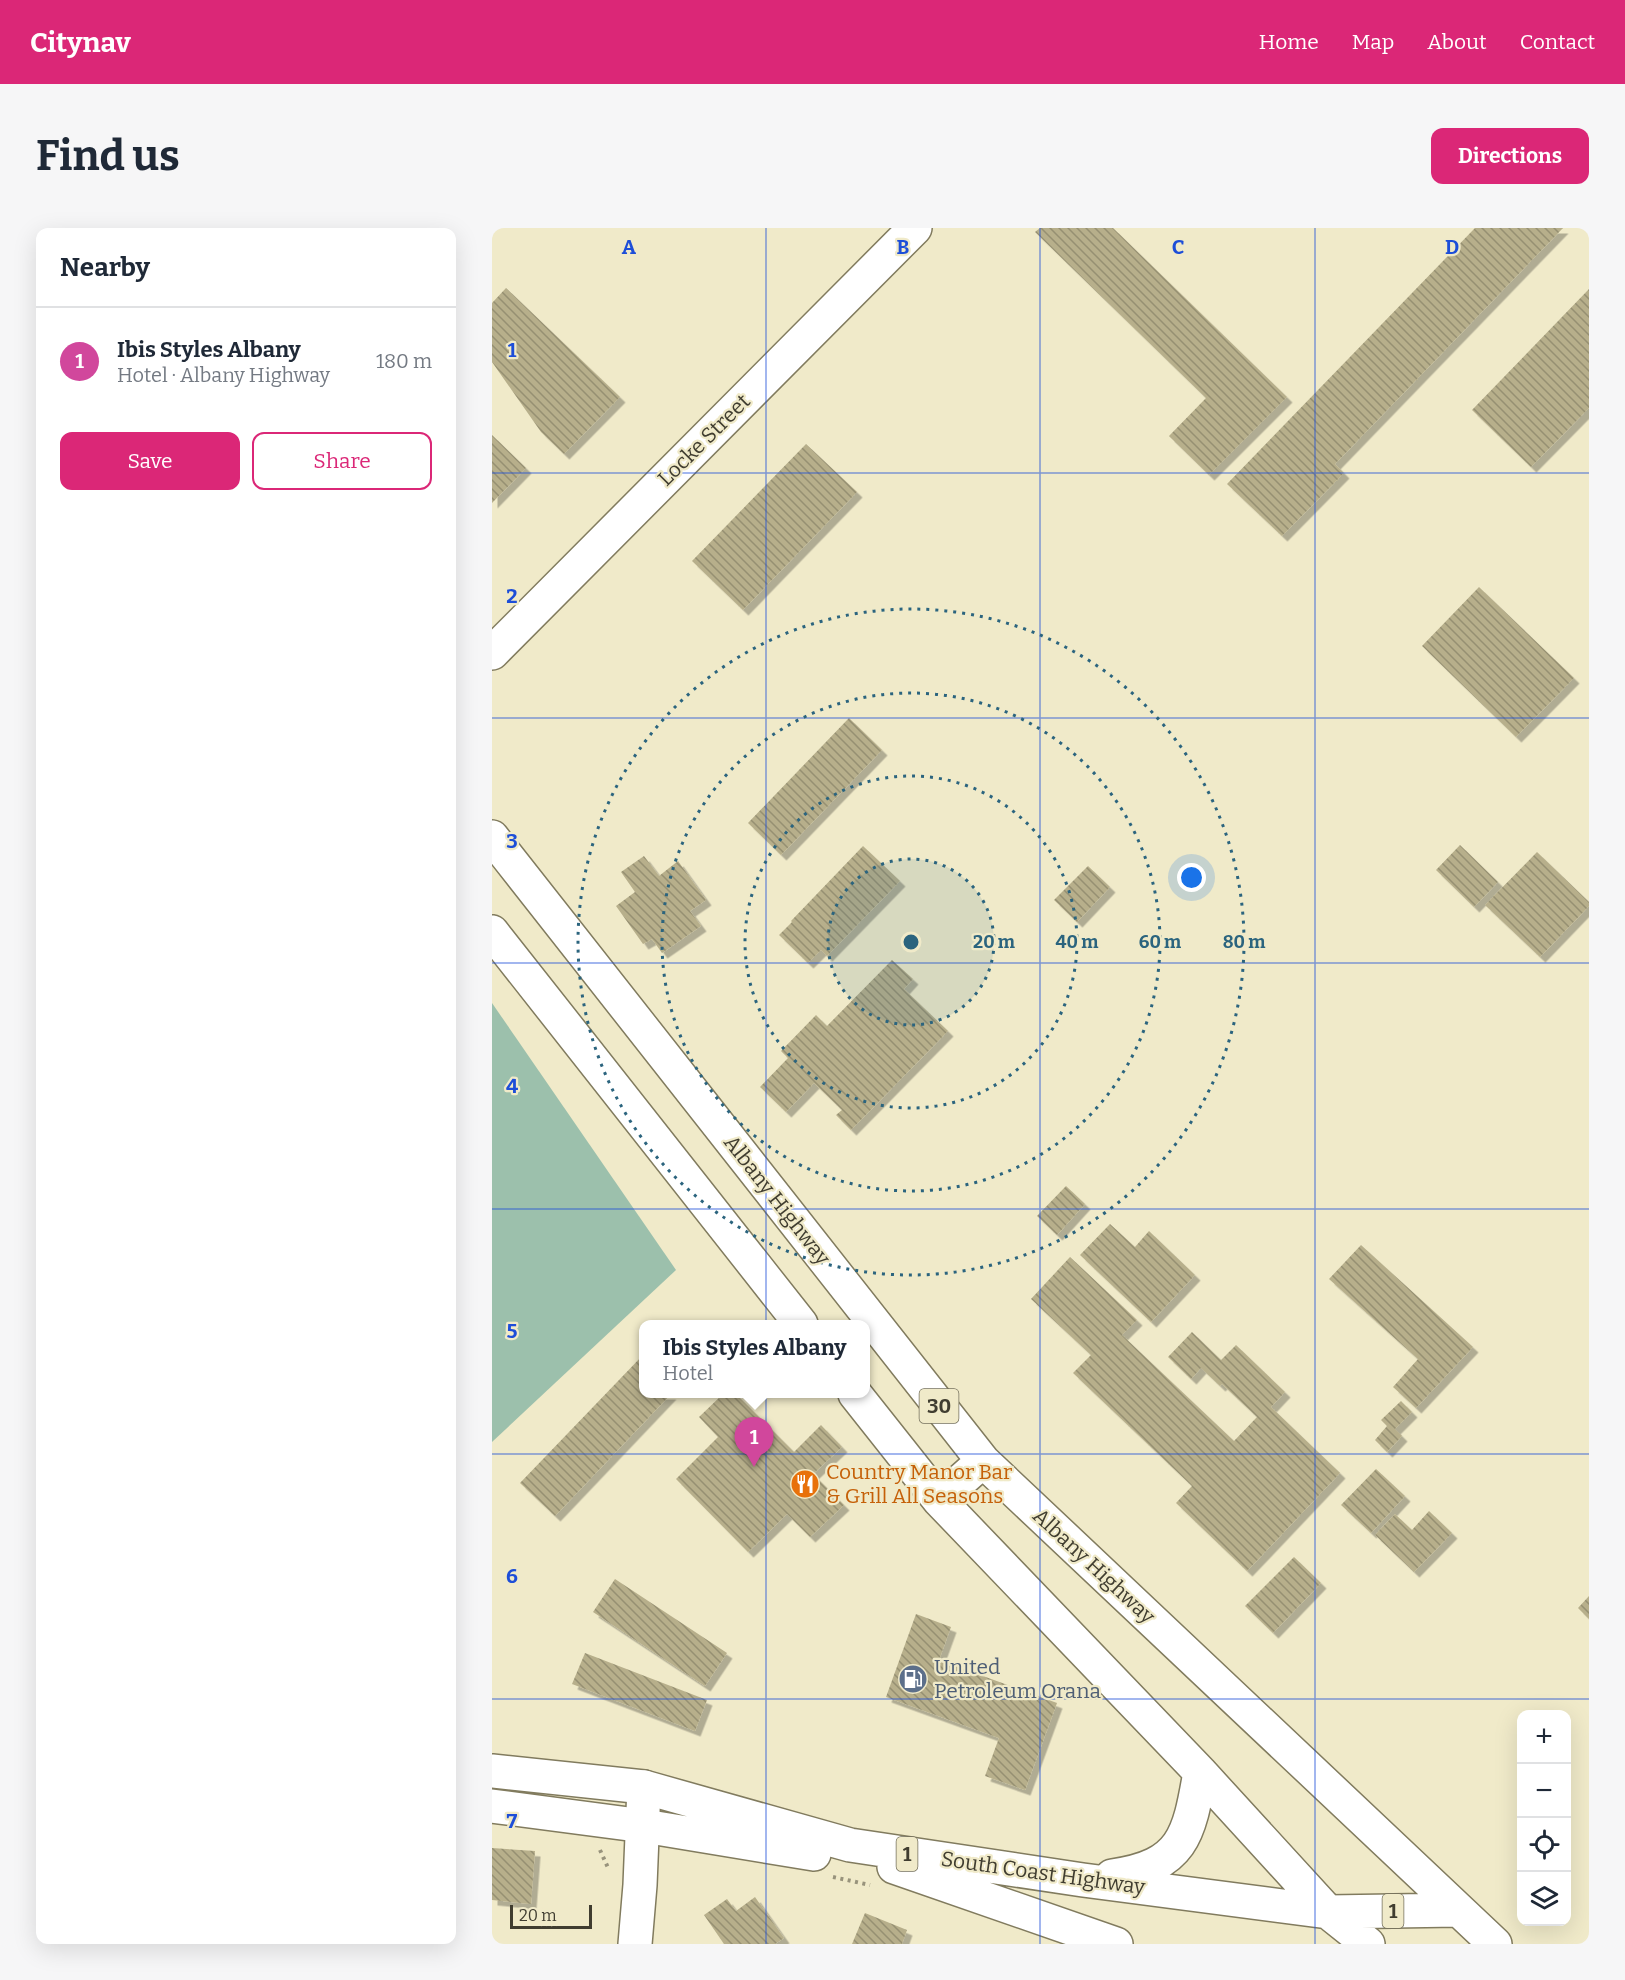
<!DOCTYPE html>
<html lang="en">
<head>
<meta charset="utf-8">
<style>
	body { margin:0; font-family:Bitter,serif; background:#f6f6f7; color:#1f2937 }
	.controls { position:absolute; right:18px; bottom:18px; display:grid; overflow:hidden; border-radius:12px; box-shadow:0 6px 24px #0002 }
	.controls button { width:54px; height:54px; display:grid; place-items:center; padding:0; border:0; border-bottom:2px solid #e0e1e3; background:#fff; color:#1f2937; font:30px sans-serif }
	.scale { position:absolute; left:18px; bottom:15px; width:82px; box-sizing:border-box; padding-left:6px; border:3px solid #403d30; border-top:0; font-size:16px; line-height:21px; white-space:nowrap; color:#403d30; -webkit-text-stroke:4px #f0eac9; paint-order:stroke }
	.you { position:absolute; left:700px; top:650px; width:21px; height:21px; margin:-15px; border:4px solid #fff; border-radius:50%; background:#1a73e8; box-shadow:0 0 0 9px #1a73e833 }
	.badge { display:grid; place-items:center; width:39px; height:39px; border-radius:50%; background:#db2777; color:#fff; font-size:20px; font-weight:700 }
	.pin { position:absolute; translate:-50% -50px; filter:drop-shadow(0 2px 3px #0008) }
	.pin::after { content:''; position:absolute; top:32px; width:21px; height:18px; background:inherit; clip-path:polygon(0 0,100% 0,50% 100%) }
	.popup { position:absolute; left:147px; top:1092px; width:231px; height:78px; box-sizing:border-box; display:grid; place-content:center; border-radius:12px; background:#fff; filter:drop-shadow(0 2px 4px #0005); font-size:20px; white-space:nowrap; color:#747a83 }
	.popup b { font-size:22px; color:#1f2937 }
	.popup::after { content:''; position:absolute; left:50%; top:100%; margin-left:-12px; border:12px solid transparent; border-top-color:#fff }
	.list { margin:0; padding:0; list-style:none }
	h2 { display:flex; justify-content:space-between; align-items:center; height:78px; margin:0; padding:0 24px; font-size:26px }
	h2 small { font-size:20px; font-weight:400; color:#747a83 }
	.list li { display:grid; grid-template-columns:39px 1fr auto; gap:18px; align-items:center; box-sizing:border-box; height:108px; padding:0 24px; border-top:2px solid #e0e1e3 }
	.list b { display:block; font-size:22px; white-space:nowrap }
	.list p { margin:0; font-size:20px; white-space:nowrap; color:#747a83 }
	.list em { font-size:20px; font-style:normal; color:#747a83 }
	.actions { display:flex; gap:12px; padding:18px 24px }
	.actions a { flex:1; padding:14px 0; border:2px solid #db2777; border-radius:12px; text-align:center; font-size:21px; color:#db2777 }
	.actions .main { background:#db2777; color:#fff }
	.icon { flex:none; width:33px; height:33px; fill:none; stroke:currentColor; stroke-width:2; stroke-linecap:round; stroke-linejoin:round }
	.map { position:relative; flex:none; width:1097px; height:1716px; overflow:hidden; border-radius:12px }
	header { display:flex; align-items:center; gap:36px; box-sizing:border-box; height:84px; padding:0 30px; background:#db2777; color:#fff }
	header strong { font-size:28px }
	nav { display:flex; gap:33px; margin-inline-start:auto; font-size:21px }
	.intro { display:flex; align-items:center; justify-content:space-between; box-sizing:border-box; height:144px; padding:0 36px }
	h1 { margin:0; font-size:42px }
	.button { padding:15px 27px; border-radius:12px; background:#db2777; color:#fff; font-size:21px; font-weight:700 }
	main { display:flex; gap:36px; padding:0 36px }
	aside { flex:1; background:#fff; border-radius:12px; box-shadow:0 6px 24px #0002 }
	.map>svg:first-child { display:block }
</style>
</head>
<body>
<header>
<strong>Citynav</strong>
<nav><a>Home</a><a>Map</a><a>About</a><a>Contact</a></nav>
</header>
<div class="intro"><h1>Find us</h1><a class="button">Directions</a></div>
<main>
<aside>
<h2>Nearby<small></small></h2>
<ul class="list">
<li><span class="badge" style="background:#d1479c">1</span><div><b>Ibis Styles Albany</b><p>Hotel · Albany Highway</p></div><em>180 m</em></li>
</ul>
<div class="actions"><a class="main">Save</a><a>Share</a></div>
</aside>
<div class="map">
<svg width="1097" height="1716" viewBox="0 0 1097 1716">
	<defs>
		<pattern id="building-back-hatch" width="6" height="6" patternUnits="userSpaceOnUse" patternTransform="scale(1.5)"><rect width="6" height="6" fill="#b7af8b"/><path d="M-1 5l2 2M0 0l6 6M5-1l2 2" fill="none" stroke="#969072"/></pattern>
		<filter id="shadow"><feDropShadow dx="5.5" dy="5.5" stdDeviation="0" flood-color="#0004"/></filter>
	</defs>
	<rect width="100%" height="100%" fill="#f0eac9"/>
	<!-- garden -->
	<path fill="#9cc0ac" d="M0,775L184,1042L0,1214Z"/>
	<!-- building -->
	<path fill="url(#building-back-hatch)" filter="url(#shadow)" d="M548,0H621L795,169L717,247L677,208L714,170L543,4Z
		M983,0H1071L843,236L852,245L790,308L735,256Z
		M14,60L128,169L72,226L49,204L0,134V75Z
		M1097,61V180L1039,239L980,182Z
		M0,207L34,240L0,275Z
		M314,216L365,264L251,382L200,333Z
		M987,359L1082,450L1024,509L930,418Z
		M357,490L390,522L289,627L256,595Z
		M968,617L1006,654L982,679L944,642Z
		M371,618L408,653L335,728L329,722L316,735L287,707L300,694L299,693Z
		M1045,624L1097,674V678L1048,729L993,677Z
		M152,628L167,648L186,633L214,672L198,683L209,698L170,725L160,711L151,716L124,678L143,664L129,644Z
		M596,638L618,659L585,694L562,672Z
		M400,732L421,751L412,761L456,803L359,902L344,887L350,882L322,855L294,884L268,859L296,830L289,823L324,787L335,798Z
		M574,958L593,976L565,1007L545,988Z
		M618,996L643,1019L657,1003L703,1047L659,1094L588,1027Z
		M869,1017L981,1119L924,1180L901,1159L926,1131L837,1051Z
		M578,1029L645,1092L630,1107L742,1213L765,1189L730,1156L728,1158L709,1140L699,1151L676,1129L700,1104L729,1132L744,1117L793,1164L779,1179L848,1245L755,1343L684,1275L700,1258L581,1145L599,1127L539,1071Z
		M151,1127V1166H179L63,1288L28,1255Z
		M231,1166H244L302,1224L329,1197L350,1219L321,1246L352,1277L318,1309L295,1286L256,1324L184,1251L226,1209L207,1189Z
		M909,1173L920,1184L903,1201L910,1208L895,1224L883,1212L895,1198L889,1192Z
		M884,1241L913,1268L879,1305L849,1277Z
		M937,1283L960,1305L922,1344L883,1307L903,1286L920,1302Z
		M802,1329L829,1355L781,1405L753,1378Z
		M123,1351L235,1425L213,1458L101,1384Z
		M1097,1368V1391L1086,1380Z
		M424,1386L459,1399L447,1432L565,1475L533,1562L493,1548L507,1510L394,1469Z
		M93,1425L215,1472L203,1503L80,1456Z
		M0,1620L43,1623L39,1676L0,1672Z
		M263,1669L292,1710L283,1716H232L212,1687L235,1671L244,1683Z
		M373,1685L415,1702L410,1716H360Z"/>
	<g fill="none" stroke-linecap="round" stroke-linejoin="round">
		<!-- minor casing -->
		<g stroke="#817b5e" stroke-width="36">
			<path id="minor" d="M0,425L423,0
				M143,1716L148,1657L152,1559"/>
		</g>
		<!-- highway casing -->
		<g stroke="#817b5e" stroke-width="36">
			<path id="highway" d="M0,609L491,1233L1003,1716
				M0,704L309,1096
				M363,1166L447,1272L708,1544L836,1684L876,1716
				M447,1272L491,1233
				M0,1543L152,1559L358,1617L591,1652L836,1684L966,1682
				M0,1578L152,1598L322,1626
				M402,1639L624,1716
				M620,1648C691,1638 697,1608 708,1544"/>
		</g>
		<!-- path -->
		<path stroke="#98937c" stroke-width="4" stroke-dasharray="3 4.5" stroke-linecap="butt" d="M108,1622L117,1642
			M341,1649L378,1657"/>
		<!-- minor -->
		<use href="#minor" stroke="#fff" stroke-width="33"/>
		<!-- highway -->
		<use href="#highway" stroke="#fff" stroke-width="33"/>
	</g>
	<!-- grid -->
	<path fill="none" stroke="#1d4ed8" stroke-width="1.5" stroke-opacity="0.55" d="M274,0V1716M548,0V1716M823,0V1716M0,245H1097M0,490H1097M0,735H1097M0,981H1097M0,1226H1097M0,1471H1097"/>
	<!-- distance rings -->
	<circle cx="419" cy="714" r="83" fill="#2b647e" fill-opacity=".12"/>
	<g fill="none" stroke="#2b647e" stroke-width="3" stroke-dasharray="3 6">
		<circle cx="419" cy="714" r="83"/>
		<circle cx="419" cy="714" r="166"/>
		<circle cx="419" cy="714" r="249"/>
		<circle cx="419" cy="714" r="333"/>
	</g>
	<!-- icons -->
	<defs>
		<g id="restaurant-disc" transform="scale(1.5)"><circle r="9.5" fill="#e8710a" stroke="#f0eac9"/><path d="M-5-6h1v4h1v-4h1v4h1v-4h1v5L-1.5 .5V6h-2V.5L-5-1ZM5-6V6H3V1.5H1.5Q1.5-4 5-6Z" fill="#fff"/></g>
		<g id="fuel-disc" transform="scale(1.5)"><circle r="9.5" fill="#5c6f8a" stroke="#f0eac9"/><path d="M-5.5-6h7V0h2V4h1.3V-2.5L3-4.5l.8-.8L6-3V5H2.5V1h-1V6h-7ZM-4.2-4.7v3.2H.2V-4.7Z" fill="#fff"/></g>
	</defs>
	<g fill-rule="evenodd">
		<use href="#restaurant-disc" x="313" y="1256"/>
		<use href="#fuel-disc" x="421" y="1451"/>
	</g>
	<g text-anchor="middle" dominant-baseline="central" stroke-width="4.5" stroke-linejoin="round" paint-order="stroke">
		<!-- shield labels -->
		<g fill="#f0eac9" stroke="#75715e" stroke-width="1.5">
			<rect x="427.5" y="1161" width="39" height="34" rx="4.5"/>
			<rect x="404.5" y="1609" width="21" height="34" rx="4.5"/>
			<rect x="890.5" y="1666" width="21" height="34" rx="4.5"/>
		</g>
		<g font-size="20" font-weight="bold" fill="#403d30">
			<text x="447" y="1178">30</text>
			<text x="415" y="1626">1</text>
			<text x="901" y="1683">1</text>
		</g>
		<!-- street labels -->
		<g font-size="21" fill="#403d30" stroke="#f0eac9">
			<text transform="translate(212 212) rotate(-45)">Locke Street</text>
			<text transform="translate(285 972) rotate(52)">Albany Highway</text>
			<text transform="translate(602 1338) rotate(43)">Albany Highway</text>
			<text transform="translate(551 1645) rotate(8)">South Coast Highway</text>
		</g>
		<!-- food labels -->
		<g font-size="21" fill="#c56008" stroke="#f0eac9" text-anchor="start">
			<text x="334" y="1244">Country Manor Bar<tspan x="334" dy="24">&amp; Grill All Seasons</tspan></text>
		</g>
		<!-- service labels -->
		<g font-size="21" fill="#4e5e75" stroke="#f0eac9" text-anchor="start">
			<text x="442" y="1439">United<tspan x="442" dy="24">Petroleum Orana</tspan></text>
		</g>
	</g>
	<g font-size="20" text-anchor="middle" font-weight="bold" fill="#1d4ed8" stroke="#f0eac9" stroke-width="4.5" stroke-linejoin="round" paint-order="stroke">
		<text x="137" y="26">A</text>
		<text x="411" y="26">B</text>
		<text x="686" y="26">C</text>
		<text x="960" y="26">D</text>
		<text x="20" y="129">1</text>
		<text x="20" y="375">2</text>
		<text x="20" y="620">3</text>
		<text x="20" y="865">4</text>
		<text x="20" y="1110">5</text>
		<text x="20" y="1355">6</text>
		<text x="20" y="1600">7</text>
	</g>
	<circle cx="419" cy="714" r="9" fill="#2b647e" stroke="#f0eac9" stroke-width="3"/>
	<g font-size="18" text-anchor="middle" font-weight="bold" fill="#2b647e" stroke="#f0eac9" stroke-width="4.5" stroke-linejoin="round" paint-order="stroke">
		<text x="502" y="720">20 m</text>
		<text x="585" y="720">40 m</text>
		<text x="668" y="720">60 m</text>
		<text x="752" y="720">80 m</text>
	</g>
</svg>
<div class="controls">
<button>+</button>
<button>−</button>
<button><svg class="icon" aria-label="locate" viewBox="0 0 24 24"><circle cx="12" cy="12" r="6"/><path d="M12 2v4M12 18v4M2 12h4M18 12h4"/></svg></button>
<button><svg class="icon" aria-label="layers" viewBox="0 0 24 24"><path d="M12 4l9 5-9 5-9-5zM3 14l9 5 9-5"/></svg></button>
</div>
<div class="scale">20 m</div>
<div class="you"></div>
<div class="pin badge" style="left:262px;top:1239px;background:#d1479c">1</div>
<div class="popup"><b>Ibis Styles Albany</b>Hotel</div>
</div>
</main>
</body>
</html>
